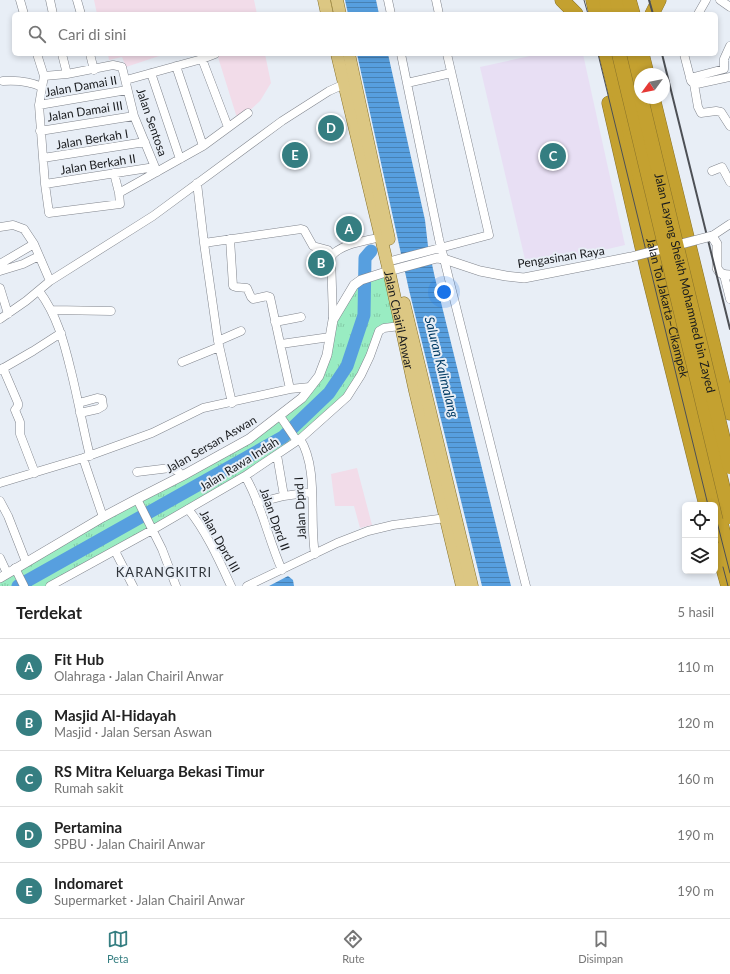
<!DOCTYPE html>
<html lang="id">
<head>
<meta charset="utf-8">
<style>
	body { margin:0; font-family:Lato,sans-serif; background:#f6f6f6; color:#222 }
	.controls { position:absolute; right:12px; bottom:12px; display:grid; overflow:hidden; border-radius:6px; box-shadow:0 2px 6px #0003 }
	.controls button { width:36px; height:36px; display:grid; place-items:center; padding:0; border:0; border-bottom:1px solid #e0e0e0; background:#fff; color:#222; font:20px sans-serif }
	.compass { position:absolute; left:634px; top:68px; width:36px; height:36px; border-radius:50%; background:#fff; box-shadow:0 2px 6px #0003; rotate:237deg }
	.you { position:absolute; left:444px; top:292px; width:14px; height:14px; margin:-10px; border:3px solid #fff; border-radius:50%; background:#1a73e8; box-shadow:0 0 0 6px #1a73e833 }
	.badge { display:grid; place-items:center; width:26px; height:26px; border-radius:50%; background:#357e81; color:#fff; font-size:13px; font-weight:700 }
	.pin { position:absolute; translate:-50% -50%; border:2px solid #fff; box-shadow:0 1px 4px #0006 }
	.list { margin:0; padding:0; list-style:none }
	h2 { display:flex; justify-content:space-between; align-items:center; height:52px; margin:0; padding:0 16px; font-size:17px }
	h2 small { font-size:13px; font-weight:400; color:#767676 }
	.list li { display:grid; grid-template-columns:26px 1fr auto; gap:12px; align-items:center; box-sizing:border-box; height:56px; padding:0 16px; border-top:1px solid #e0e0e0 }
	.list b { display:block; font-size:15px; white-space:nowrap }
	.list p { margin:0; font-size:13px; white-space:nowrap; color:#767676 }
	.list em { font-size:13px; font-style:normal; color:#767676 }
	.icon { flex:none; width:22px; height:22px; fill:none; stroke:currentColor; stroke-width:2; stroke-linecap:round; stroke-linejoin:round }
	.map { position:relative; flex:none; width:730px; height:586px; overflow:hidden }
	.search { position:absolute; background:#fff; box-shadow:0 2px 6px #0003; left:12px; right:12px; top:12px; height:44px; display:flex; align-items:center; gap:10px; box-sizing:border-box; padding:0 14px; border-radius:6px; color:#767676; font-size:15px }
	.sheet { height:332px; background:#fff }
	nav { display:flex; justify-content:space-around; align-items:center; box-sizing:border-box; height:56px; border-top:1px solid #e0e0e0; background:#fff; font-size:11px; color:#767676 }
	nav a { display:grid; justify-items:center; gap:2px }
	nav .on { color:#357e81 }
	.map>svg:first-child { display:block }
</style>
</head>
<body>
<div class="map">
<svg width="730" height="586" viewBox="0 0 730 586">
	<defs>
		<pattern id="grass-tufts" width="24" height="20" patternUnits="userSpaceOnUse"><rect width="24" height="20" fill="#99ecc2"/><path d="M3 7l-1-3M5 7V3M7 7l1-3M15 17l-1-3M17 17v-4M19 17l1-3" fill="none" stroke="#83caa6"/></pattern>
		<pattern id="water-rules" width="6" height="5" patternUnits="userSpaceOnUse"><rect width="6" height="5" fill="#579fdf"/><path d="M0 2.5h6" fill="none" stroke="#4781b4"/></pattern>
	</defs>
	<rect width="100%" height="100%" fill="#e8eef6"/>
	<!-- education -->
	<path fill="#f2dce9" d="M94,0H254L257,14H97Z
		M108,54H165L126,67L122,57L109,60Z
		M217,54H265L271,83L260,101L238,121Z
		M357,468L372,525L360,528L354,506H335L331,474Z"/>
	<!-- medical -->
	<path fill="#e8dff4" d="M539,54H583L625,245L527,268L480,67Z"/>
	<!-- grass -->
	<path fill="url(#grass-tufts)" d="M389,271L400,326L382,328L355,385L287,448L50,586H0V578L280,416L319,376L333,320L354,285Z"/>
	<!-- water -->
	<path fill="url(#water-rules)" d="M345,0H376L379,14H348Z
		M357,54H388L425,220L428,246L435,278L511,586H482L409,290Z
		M288,576L293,580L294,586H269Z"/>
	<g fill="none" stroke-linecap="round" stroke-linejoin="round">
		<!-- river -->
		<path stroke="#579fdf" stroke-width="13" d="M18,586L283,437L329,393L347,366L364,315L365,258L371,251"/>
		<!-- minor casing -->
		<g stroke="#81858d" stroke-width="9">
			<path id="minor" d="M20,0L24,14
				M50,0L53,14
				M77,0L81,14
				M388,0L391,14
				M436,0L439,14
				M720,0L730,7
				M698,14L706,0
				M37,54L44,76L39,105L45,184L49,213L120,204L119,193
				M62,54L67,74
				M90,54L94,70
				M401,54L439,239L526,586
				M684,54L691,81L694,84H697L730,77
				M202,59L228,127
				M176,66L203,146
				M151,73L180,159
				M44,76L67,74L113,65L122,67L134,116L157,172
				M690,78L724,69V59L730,46
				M126,80L202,59L215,54
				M3,81C17,80 29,81 42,87
				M407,83L451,73
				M694,84L698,107L701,113L716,111L721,112L730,126
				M39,105L127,90
				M40,131L134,116
				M43,158L145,142
				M712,171L722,167L730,182
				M114,173L119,193L203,146L248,113
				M197,183L204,243
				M45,184L155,167
				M0,227L13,225L24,229L34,244L50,281
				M712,236L730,224
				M230,239L233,286L236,287L247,288L251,297L253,299L267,296L270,297L290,389
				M331,257C339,244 366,241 381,237
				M387,262L489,235L447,54
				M0,264L34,244
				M0,271L23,264L39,256
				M724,275L730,299
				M0,288L8,314
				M39,291C57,315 64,342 71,371C78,399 83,428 90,456
				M52,310L111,311
				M0,319L26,301L50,281L153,216L282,121L329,91L349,82
				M275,322L301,317
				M218,341L241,331
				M281,344L330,337
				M182,362L219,347
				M3,368L18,403V406L15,410L20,422V434L35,473
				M0,370L33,351L61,333
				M79,403L97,398L102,399L103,406L98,409L80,413
				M232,403L218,341L204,243L301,229L304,230L313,246L328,250L331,255L333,320
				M280,416L297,441
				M300,439C319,468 309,520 315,554
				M277,455L284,496
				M83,458L103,517
				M137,472L170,468L178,471L182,476
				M245,476C262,505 268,539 282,570
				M0,483L83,458L152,433L203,408L290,389L310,387
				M137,499L162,549L176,586
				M0,501L8,516L26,562
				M257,503L284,496L312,492
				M188,509C206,531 219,560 231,586
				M115,551L133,586
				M0,558L7,573
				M15,568L24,586
				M50,586L152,530L245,476L300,439L347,397L361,375L370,356L379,331L384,328L400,326
				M247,586L337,543L368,531L393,525L446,518"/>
		</g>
		<!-- tertiary casing -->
		<g stroke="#81858d" stroke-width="10">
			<path id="tertiary" d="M708,237L712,236L717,244V268C720,274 723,275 730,275
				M0,578L103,517L137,499L182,476L249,439L302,398L319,376L327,355L333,320L354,285L361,280L389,271L437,258L444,259L480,271L506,276L524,278L631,257"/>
		</g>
		<!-- primary casing -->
		<g stroke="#887229" stroke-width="13">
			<g id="primary">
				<path d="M324,0L327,14"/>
				<path d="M337,0L340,14"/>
				<path id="s1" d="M337,54L389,271L415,391L462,586"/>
				<path d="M349,54L389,239"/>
				<path d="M404,303L472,586"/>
			</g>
		</g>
		<!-- motorway casing -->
		<g stroke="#887229" stroke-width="15">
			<g id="motorway">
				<path d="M562,0L576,14"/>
				<path d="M593,0L596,14"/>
				<path d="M606,0L609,14"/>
				<path d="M617,0L620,14"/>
				<path d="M629,0L633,14"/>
				<path d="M652,14L659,0"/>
				<path id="s2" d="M606,54L730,560"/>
				<path d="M630,54L640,96"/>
				<path d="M642,54L647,74"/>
				<path d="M653,98L730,413"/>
				<path d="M609,103L648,273L706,505"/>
				<path d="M718,550L728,586"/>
			</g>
		</g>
		<!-- minor -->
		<use href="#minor" stroke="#fff" stroke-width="8"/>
		<!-- tertiary -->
		<use href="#tertiary" stroke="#fff" stroke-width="9"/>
		<!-- primary -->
		<use href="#primary" stroke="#dcc783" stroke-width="12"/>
		<!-- motorway -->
		<use href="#motorway" stroke="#c4a130" stroke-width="14"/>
		<!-- tram -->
		<path stroke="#4d5055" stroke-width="1" d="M584,0L588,14
			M598,54L708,505
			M715,514L730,573
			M723,567L728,586"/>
		<!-- rail -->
		<path stroke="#4d5055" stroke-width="2" d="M649,0L653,14
			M662,54L730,329"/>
		<!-- tertiary-bridge casing -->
		<g stroke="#81858d" stroke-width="10" stroke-linecap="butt">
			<path id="tertiary-bridge" d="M631,257L708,237"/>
		</g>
		<!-- motorway-bridge casing -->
		<g stroke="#887229" stroke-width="15" stroke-linecap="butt">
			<g id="motorway-bridge">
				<path d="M619,54L730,517"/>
				<path id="s3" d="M641,98L730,467"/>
			</g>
		</g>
		<!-- tertiary-bridge -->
		<use href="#tertiary-bridge" stroke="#fff" stroke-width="9"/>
		<!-- motorway-bridge -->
		<use href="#motorway-bridge" stroke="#c4a130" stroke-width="14"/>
	</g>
	<g text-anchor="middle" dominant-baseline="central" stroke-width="4" stroke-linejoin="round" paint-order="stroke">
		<!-- street labels -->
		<g font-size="12" fill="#181a1d" stroke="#e8eef6">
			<text transform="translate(81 86) rotate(-10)">Jalan Damai II</text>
			<text transform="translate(85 111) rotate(-9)">Jalan Damai III</text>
			<text transform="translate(152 122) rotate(71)">Jalan Sentosa</text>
			<text transform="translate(92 139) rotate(-9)">Jalan Berkah I</text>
			<text transform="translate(98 164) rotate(-9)">Jalan Berkah II</text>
			<text transform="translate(561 257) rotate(-9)">Pengasinan Raya</text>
			<text stroke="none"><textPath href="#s3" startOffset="190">Jalan Layang Sheikh Mohammed bin Zayed</textPath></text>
			<text stroke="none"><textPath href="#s2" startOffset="261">Jalan Tol Jakarta–Cikampek</textPath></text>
			<text stroke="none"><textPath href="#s1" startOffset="273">Jalan Chairil Anwar</textPath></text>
			<text transform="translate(211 444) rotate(-30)">Jalan Sersan Aswan</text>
			<text transform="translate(239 464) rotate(-32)">Jalan Rawa Indah</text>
			<text transform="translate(300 508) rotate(-93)">Jalan Dprd I</text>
			<text transform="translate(275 519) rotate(70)">Jalan Dprd II</text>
			<text transform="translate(220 541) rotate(61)">Jalan Dprd III</text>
		</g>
		<!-- water labels -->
		<g font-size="13" font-style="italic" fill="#013b64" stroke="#e8eef6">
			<text transform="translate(442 367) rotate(76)">Saluran Kalimalang</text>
		</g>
		<!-- neighbourhood labels -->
		<g font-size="13" letter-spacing="1" fill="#31363c" stroke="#e8eef6">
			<text x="164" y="572">KARANGKITRI</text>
		</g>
	</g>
</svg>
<div class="controls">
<button><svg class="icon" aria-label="locate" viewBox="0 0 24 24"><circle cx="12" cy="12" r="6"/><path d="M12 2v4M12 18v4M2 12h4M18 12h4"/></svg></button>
<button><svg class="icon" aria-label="layers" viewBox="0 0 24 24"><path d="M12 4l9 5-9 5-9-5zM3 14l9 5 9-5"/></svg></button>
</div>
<svg class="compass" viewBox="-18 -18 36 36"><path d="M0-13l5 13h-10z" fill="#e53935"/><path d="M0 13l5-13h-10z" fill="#767676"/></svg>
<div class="you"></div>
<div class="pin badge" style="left:349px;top:229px">A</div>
<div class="pin badge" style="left:321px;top:263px">B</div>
<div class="pin badge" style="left:553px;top:156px">C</div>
<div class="pin badge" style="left:331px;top:128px">D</div>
<div class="pin badge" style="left:295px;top:155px">E</div>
<div class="search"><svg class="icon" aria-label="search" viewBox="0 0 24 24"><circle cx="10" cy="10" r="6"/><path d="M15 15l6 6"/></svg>Cari di sini</div>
</div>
<section class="sheet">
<h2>Terdekat<small>5 hasil</small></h2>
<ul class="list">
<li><span class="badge">A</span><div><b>Fit Hub</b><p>Olahraga · Jalan Chairil Anwar</p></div><em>110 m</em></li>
<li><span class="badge">B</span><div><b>Masjid Al-Hidayah</b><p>Masjid · Jalan Sersan Aswan</p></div><em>120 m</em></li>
<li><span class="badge">C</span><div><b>RS Mitra Keluarga Bekasi Timur</b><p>Rumah sakit</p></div><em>160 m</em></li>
<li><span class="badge">D</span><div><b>Pertamina</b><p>SPBU · Jalan Chairil Anwar</p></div><em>190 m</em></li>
<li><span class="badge">E</span><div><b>Indomaret</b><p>Supermarket · Jalan Chairil Anwar</p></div><em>190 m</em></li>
</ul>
</section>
<nav>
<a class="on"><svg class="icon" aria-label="map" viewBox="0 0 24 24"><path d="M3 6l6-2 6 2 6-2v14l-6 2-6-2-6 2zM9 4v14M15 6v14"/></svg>Peta</a>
<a><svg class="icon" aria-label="directions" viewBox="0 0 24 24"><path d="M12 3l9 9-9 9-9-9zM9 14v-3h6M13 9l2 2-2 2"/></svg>Rute</a>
<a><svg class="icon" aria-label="saved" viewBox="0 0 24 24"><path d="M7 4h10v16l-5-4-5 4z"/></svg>Disimpan</a>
</nav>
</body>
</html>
